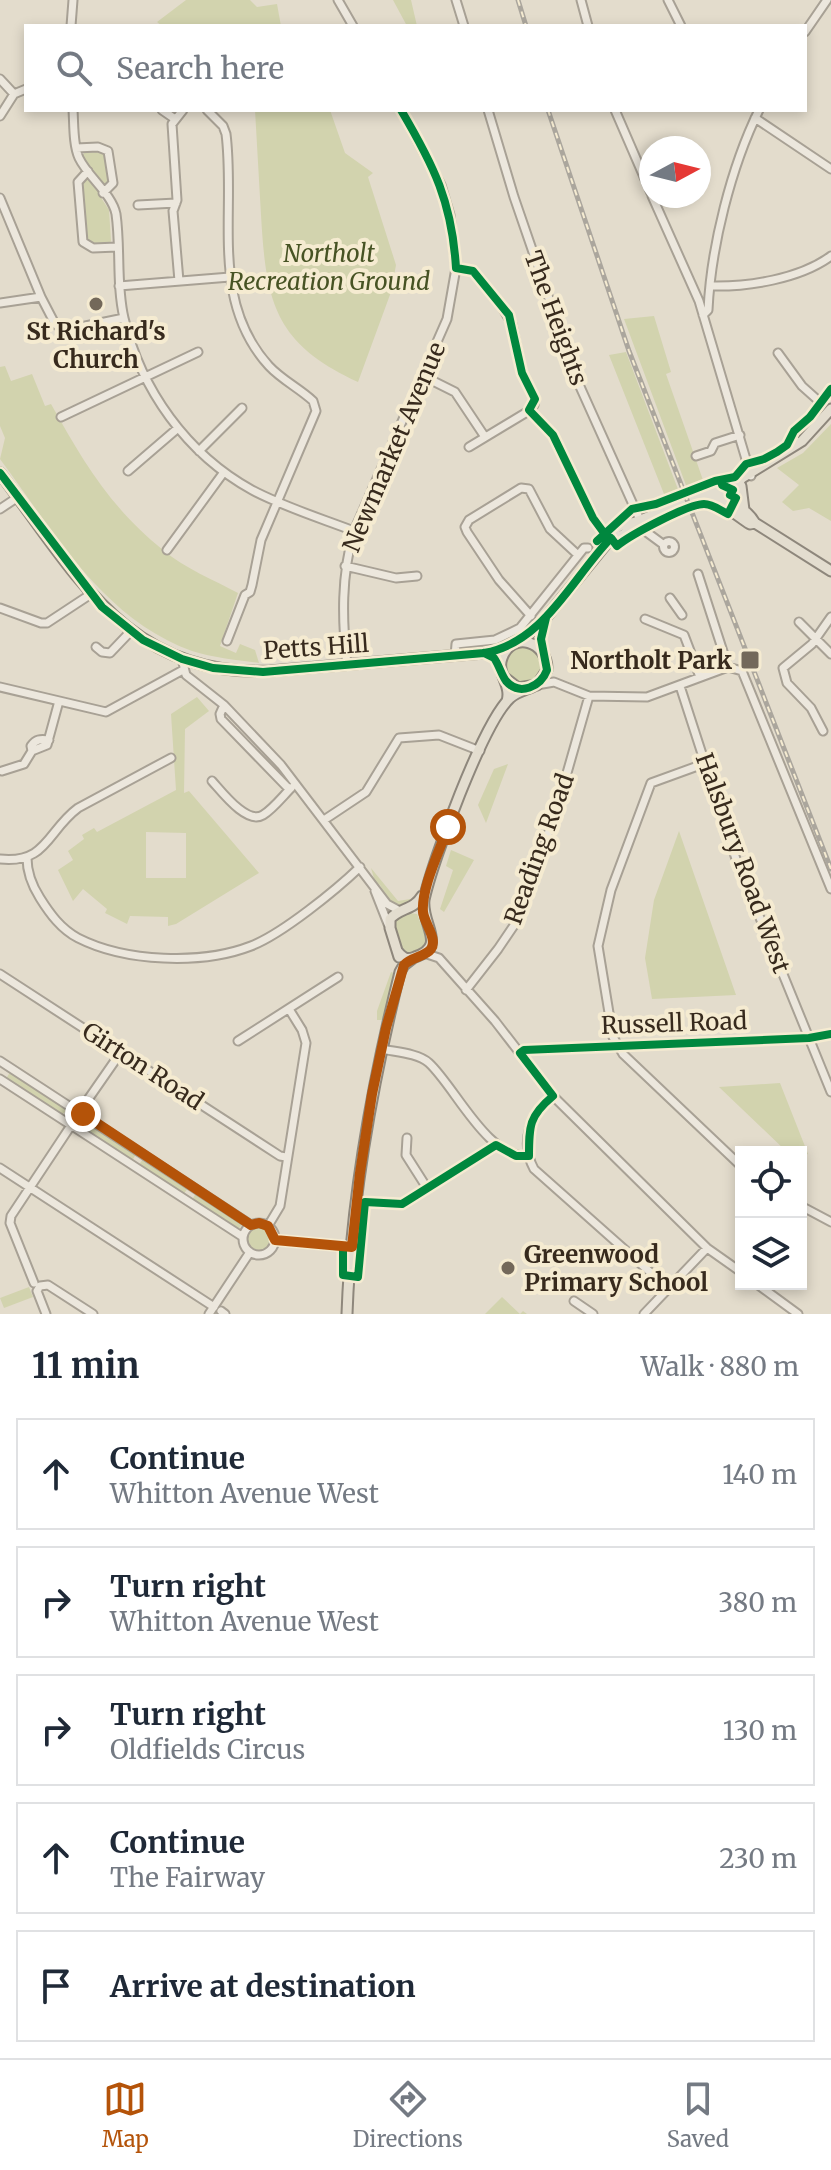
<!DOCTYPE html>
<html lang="en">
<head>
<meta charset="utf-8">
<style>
	body { margin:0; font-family:Merriweather,serif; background:#f2f2f3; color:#1f2937 }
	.controls { position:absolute; right:24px; bottom:24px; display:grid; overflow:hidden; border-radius:0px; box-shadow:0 4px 12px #0003 }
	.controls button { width:72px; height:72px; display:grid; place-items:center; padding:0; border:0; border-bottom:2px solid #e0e1e3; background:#fff; color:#1f2937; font:40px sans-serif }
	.compass { position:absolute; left:639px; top:136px; width:72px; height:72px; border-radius:50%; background:#fff; box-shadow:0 4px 12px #0003; rotate:83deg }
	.stop { position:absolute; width:24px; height:24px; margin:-18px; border:6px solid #b45309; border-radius:50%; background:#fff }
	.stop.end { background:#b45309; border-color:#fff; box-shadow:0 2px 8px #0008 }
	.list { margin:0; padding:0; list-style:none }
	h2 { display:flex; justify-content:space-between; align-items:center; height:104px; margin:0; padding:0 32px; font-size:34px }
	h2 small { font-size:26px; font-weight:400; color:#747a83 }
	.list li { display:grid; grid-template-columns:52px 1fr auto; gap:24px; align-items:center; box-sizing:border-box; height:112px; margin:0 16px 16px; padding:0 16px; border:2px solid #e0e1e3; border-radius:0px }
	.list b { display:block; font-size:30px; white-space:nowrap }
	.list p { margin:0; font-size:26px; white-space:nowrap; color:#747a83 }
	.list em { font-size:26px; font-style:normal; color:#747a83 }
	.icon { flex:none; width:44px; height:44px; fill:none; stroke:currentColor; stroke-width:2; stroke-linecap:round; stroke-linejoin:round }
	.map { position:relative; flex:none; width:831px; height:1314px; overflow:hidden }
	.search { position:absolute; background:#fff; box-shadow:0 4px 12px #0003; left:24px; right:24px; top:24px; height:88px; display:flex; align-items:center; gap:20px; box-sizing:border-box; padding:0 28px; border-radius:0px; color:#747a83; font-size:30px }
	.sheet { height:744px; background:#fff }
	nav { display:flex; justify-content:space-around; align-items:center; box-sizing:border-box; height:112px; border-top:2px solid #e0e1e3; background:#fff; font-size:22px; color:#747a83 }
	nav a { display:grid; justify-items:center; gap:4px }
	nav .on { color:#b45309 }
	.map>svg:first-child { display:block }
</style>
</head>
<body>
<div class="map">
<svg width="831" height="1314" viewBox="0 0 831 1314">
	<rect width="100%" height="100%" fill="#e3dccc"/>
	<!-- green -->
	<path fill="#d2d3ae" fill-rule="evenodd" d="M186,0H250L257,7L277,4L281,26H162L157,22Z
		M393,0H411L417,26H407Z
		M255,110H330L345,153L373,173L368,177L396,265L391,292L358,382C273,343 266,300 261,215C259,180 257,145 255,110Z
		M86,150H101L106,152L111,183L98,193L109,210L111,241L108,245L93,246L87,243L84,236L80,185L93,173L82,156Z
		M654,316L671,372L666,374L704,483L687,488L624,319Z
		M626,352L679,492L664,494L609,355Z
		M5,366L11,381L32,374L45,406L51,404C84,463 110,507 163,550C184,568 214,580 238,593L220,646L236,653L240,644L255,650L259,663C237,660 214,658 192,651C103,619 54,532 0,459L5,438L0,426V367Z
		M831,424V521L809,508L793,511L782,502L799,485L777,468L803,453Z
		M505 665a19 19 0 1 1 38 0a19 19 0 1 1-38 0Z
		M197,697L209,711L185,729L184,793L189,791L259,873L176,924L168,926V917L130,916L127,924L105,913L107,909L83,889L73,901L58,870L73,860L68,851L84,839L82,835L94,828L97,832L176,790L171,714ZM146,832L186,833V878H146Z
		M508,764L486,823L478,805L494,769Z
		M679,831L736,995L652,999L645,958L654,900Z
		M451,850L474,860L444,912L440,909L453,870L446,866Z
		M371,868L398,901L410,899L412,901L400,907L390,903L380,885L375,882Z
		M410,913L417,914L428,942L424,948L406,954C398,946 393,931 394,920Z
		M391,972L394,973L386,1016L383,1020H377V1011Z
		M10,1072L67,1109L62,1115L6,1079Z
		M780,1083L808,1154L801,1157V1152H787L719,1087Z
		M90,1124L136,1154L132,1161L85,1131Z
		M143,1159L188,1188L183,1195L138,1166Z
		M196,1193L243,1223L238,1230L192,1200Z
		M247 1239a12 12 0 1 1 24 0a12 12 0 1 1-24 0Z
		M29,1287L33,1297L4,1308L0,1298Z
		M502,1297L520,1314L523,1311L527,1314H485Z"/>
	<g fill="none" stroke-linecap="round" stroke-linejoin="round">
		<!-- minor casing -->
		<g stroke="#a8a195" stroke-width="11">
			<path id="minor" d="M338,0L353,26
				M456,0L464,26
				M581,0L588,26
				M668,0L681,26
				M71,26L73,0
				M805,32L827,0
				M0,79L14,94
				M73,110C74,124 73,145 79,158C88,177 112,194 116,214C121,249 116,284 124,318C141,390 187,454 252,490C284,507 320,518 354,531
				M162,110L175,119
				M207,110L223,126L226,134C236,213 209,300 269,366C282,380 299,388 313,401L316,411L261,540L252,585L250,592L245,595L227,641
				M488,110L514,197L577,380L640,520
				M615,110L651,193
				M0,116L14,94L26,89
				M755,118L831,169
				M76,148L98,147L108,151L113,183L103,193
				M88,171L78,182L83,242L93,248L117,247
				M652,196L699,301L751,476
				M0,198L41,297L55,324L63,329H71L124,318
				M138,205L176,203
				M456,268L473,271L502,307L512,324L522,373L535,399L534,405L527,412L469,447
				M179,281L173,211L177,200L172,124L183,110
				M119,286L230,277
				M710,286C748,287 800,279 831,256
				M0,303L41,297
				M703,315L708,310C711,247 731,167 759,110
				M778,353L802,386L821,403
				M423,376L455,392L485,437
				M61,417L198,352
				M797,444L792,434L810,417L831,389
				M199,451L242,408
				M696,456L711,451L715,443L740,435
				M128,471L178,428
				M0,509L18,497
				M638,521L645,531L664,545
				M663.5 547a5.5 5.5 0 1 1 11 0a5.5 5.5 0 1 1-11 0Z
				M167,550L224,472
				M345,566L396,578L417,576
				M698,574L728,667
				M670,598L682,615
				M0,608L41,623H47L91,594
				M531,616L499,580L467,532L465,527L469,520L521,488L529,489L550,529L578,555
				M645,619L684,635L700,677
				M799,622L831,654
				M96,647L102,652L110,653L131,631
				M455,656L456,644L495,640L520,628L584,548H588
				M182,659L186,675L224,705L281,765L387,904L400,911
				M347,665C342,619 341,576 354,531L447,319L456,268L450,215L441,185L401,110
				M537,685L554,682L589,696L647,697L728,667L742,671L831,889
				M680,686L736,859L831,1092
				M0,687L106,712L183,670
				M224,705L220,714L221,719L289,789
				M823,731L811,708L787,683L783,668L812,644L831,617
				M49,740C40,739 36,739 31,746L32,751L47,745L59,701
				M706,763L651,783L611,890L598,946L613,1037L623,1054L741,1166
				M2,771L24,764L32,751
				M212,781C222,792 247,825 263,815C273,809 283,796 291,788
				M324,820L366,792L399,738L439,735L480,751
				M27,858C27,872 33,887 40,898C50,914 61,929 78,938C125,962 202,965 251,946C282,934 336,890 360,867
				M0,859C47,864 47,831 78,808L171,758
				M375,891L388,924
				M424,953L439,958L495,1021L553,1096L707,1248L741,1272
				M0,974L280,1156L286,1157
				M466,990L498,949L519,918L557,808L589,696
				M238,1041L338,977
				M382,1049C395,1052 418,1053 429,1063C456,1088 487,1159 529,1156
				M520,1053L524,1050L809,1038L831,1034
				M0,1061L251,1225
				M0,1079L243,1237
				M553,1096C531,1114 519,1141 534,1169L668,1288
				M80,1111L121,1052
				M407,1138L406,1155L427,1188
				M0,1168L214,1307
				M356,1201L402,1204L496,1145
				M801,1206L831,1222
				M243 1239a16 16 0 1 1 32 0a16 16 0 1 1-32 0Z
				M268,1226L280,1206L306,1043L302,1030L289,1009
				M275,1240L352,1247
				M34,1283L10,1223L11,1216L70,1127
				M757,1284L798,1314
				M574,1301L593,1314
				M221,1311L225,1314
				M46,1314L37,1291L40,1286L48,1285L93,1314
				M209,1314L250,1252
				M644,1314L707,1248"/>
		</g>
		<!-- major casing -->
		<g stroke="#8e877c" stroke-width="13">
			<path id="major" d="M0,473C76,574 127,677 270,671L484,653L510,646
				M741,486L744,510
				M704,489L738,481
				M678,505L680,499C688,496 697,491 706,491C721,491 748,510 755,523
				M720,505L742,478L802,441L831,409
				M611,538C621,539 629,532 633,523
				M515,643L540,625L611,538L612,531L626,522L633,523L678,505C687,506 694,500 703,499C719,499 737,516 750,524L755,523L831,571
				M504,677L518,688L537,685L547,670C548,641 512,630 502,658C496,673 512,685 507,701
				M398,952C404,959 407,960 415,957C448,946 421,925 424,900C432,862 483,723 510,698C516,692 525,690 532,687
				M399,957L390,928V919C399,908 414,910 422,896
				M347,1314C351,1198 372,1084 400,972L404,965L413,958"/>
		</g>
		<!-- minor -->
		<use href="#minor" stroke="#ece7dd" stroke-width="7"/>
		<!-- major -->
		<use href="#major" stroke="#e3ddcf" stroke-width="9"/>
		<!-- rail casing -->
		<g stroke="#aba69d" stroke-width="5">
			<path id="rail" d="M518,0L526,26
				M548,110L629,351L831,869"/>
		</g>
		<!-- rail -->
		<use href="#rail" stroke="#f5ebd1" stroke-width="2" stroke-dasharray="6" stroke-linecap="butt"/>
		<!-- cycleway casing -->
		<g stroke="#f5ebd1" stroke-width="13">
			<path id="cycleway" d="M401,110C434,166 452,202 456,268L473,271L509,315L522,373L535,399L529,410L553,435L593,518L604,533
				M0,473L102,607L143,640L182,659L213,668L263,672L484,653C544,643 572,578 611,538L617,546C630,535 688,504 704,504C713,504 721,511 728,514L736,498L730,495L733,490L722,485L721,480
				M597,541L632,509L656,504L715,481L735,477L746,464L764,459L777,452L787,445L794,431L810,417L831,389
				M484,653L494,658C499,665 501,674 506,681C520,697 541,686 547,670L541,639L546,618
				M275,1240L343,1246V1275L358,1277L365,1202L402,1204L496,1145L516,1156H529C529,1126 529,1116 553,1096L520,1053L524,1050L809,1038L831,1034"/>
		</g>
		<!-- cycleway -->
		<use href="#cycleway" stroke="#00873e" stroke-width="8"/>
	</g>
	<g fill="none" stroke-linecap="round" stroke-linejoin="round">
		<!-- route -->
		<path stroke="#b45309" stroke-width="10" d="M83,1114L251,1225L259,1223L268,1226L275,1240L352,1247L360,1173L372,1094L386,1028L404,965C411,957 425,957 431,949C438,939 424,923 423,912C421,888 440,850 448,827"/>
	</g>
	<!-- markers -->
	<g fill="#73685a" stroke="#f5ebd1" stroke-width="3">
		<circle cx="96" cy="304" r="8"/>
		<rect x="740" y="650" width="20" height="20" rx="4"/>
		<circle cx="508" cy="1268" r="8"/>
	</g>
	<g text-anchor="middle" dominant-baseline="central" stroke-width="8" stroke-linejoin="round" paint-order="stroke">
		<!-- park labels -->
		<g font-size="24" font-style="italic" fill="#475324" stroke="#f5ebd1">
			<text x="329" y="253">Northolt<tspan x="329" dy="28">Recreation Ground</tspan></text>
		</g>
		<!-- street labels -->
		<g font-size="24" fill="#372a1d" stroke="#f5ebd1">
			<text transform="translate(556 318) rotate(70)">The Heights</text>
			<text transform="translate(394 447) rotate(-67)">Newmarket Avenue</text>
			<text transform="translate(316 647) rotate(-4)">Petts Hill</text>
			<text transform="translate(539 849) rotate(-70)">Reading Road</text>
			<text transform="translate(743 863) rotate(70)">Halsbury Road West</text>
			<text transform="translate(674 1023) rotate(-2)">Russell Road</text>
			<text transform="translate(143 1066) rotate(33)">Girton Road</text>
		</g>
		<!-- poi labels -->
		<g font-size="24" font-weight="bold" fill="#372a1d" stroke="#f5ebd1">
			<text x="96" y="331">St Richard's<tspan x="96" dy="28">Church</tspan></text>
			<text x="732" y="660" text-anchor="end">Northolt Park</text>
			<text x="524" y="1254" text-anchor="start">Greenwood<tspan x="524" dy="28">Primary School</tspan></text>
		</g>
	</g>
</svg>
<div class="controls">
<button><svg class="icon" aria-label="locate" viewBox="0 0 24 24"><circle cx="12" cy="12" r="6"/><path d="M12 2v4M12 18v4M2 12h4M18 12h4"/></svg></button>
<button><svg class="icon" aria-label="layers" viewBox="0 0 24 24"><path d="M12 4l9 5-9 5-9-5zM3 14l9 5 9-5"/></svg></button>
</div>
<svg class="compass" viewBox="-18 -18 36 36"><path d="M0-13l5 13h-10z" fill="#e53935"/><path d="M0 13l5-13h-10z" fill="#747a83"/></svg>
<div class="stop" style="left:448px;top:827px"></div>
<div class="stop end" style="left:83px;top:1114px"></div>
<div class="search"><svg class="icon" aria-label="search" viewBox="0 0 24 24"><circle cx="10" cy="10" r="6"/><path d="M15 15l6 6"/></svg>Search here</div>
</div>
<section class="sheet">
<h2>11 min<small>Walk · 880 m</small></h2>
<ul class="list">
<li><svg class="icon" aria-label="ahead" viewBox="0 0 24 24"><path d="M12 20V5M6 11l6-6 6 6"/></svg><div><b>Continue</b><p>Whitton Avenue West</p></div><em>140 m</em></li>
<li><svg class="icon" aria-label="right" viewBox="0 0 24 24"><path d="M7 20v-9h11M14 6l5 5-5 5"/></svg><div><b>Turn right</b><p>Whitton Avenue West</p></div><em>380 m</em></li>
<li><svg class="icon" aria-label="right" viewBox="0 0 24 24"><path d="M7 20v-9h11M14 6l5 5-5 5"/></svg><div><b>Turn right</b><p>Oldfields Circus</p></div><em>130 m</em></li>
<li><svg class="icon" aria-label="ahead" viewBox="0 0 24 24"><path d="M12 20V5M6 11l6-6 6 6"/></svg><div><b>Continue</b><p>The Fairway</p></div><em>230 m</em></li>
<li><svg class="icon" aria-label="arrive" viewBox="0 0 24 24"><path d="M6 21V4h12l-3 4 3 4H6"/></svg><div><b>Arrive at destination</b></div></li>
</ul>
</section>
<nav>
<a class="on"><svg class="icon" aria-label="map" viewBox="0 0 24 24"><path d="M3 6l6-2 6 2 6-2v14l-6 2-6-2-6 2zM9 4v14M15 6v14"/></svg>Map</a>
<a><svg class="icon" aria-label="directions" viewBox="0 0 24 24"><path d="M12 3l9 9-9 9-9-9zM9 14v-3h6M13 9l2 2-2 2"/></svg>Directions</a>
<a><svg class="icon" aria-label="saved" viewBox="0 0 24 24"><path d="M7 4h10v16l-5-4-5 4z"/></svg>Saved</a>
</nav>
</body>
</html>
